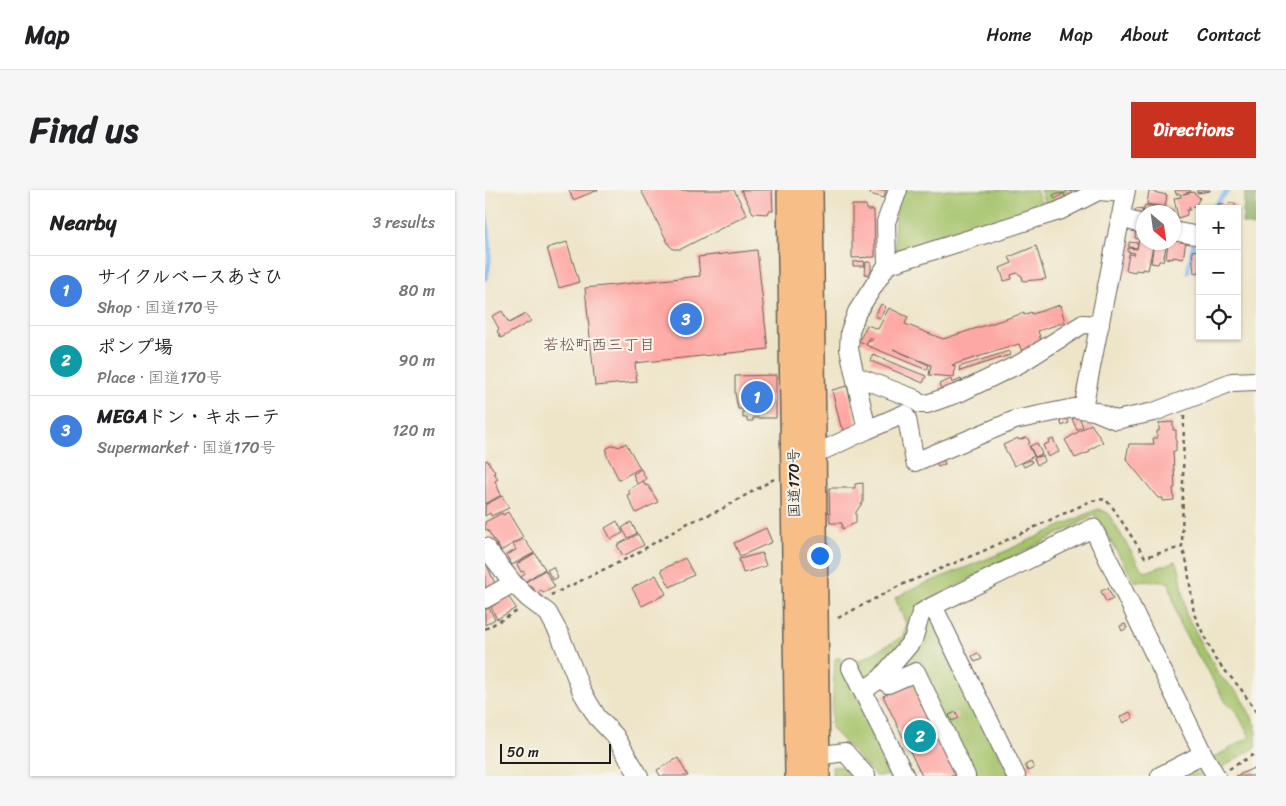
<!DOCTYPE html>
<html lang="en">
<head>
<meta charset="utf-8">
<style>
	body { margin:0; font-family:Sriracha,"Klee One",sans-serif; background:#f6f6f6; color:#202124 }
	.controls { position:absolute; right:15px; top:15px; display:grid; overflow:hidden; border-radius:0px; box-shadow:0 1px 4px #0004 }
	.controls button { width:45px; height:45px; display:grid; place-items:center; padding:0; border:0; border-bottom:1px solid #e0e0e0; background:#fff; color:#202124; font:25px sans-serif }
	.compass { position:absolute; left:651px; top:15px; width:45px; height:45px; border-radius:50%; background:#fff; box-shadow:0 1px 4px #0004; rotate:151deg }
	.scale { position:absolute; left:15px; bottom:12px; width:111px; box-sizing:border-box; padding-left:5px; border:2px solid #1c1c1c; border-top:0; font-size:14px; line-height:18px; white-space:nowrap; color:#1c1c1c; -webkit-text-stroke:4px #f7f3e8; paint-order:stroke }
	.you { position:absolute; left:334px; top:365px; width:18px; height:18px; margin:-12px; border:4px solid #fff; border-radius:50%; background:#1a73e8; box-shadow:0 0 0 8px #1a73e833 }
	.badge { display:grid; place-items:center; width:32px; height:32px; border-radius:50%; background:#c8321e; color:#fff; font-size:16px; font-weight:700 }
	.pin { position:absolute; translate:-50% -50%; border:2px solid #fff; box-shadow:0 1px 5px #0006 }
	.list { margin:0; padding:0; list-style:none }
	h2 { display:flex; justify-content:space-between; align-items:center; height:65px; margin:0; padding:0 20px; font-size:21px }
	h2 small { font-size:16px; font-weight:400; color:#757577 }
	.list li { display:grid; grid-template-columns:32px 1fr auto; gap:15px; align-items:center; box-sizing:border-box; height:70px; padding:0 20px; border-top:1px solid #e0e0e0 }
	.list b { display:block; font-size:19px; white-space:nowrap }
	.list p { margin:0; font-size:16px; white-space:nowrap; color:#757577 }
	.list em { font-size:16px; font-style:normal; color:#757577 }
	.icon { flex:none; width:28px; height:28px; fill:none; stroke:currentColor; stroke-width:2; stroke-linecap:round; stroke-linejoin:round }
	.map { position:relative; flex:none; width:771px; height:586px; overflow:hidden; border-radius:0px }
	header { display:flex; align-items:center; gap:30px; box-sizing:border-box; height:70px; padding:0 25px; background:#fff; border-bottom:1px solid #e0e0e0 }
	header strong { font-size:24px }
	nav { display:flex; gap:28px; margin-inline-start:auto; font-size:18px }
	.intro { display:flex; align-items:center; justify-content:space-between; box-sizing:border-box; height:120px; padding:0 30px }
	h1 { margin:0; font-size:35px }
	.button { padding:12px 22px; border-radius:0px; background:#c8321e; color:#fff; font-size:18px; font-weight:700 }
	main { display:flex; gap:30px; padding:0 30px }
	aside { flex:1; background:#fff; border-radius:0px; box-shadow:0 1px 4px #0004 }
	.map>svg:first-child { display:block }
</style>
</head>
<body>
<header>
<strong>Map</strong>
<nav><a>Home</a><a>Map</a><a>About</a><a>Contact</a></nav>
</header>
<div class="intro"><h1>Find us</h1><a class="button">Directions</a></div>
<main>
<aside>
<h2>Nearby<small>3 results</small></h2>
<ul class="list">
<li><span class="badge" style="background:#3f7fe0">1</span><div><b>サイクルベースあさひ</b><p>Shop · 国道170号</p></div><em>80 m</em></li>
<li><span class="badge" style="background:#0f9aa8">2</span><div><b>ポンプ場</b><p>Place · 国道170号</p></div><em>90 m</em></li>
<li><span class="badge" style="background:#3f7fe0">3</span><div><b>MEGAドン・キホーテ</b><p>Supermarket · 国道170号</p></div><em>120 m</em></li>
</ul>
</aside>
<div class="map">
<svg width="771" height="586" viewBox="0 0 771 586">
	<rect width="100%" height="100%" fill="#f7f3e8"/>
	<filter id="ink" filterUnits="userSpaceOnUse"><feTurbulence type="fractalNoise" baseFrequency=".02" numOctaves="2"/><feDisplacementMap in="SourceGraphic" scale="10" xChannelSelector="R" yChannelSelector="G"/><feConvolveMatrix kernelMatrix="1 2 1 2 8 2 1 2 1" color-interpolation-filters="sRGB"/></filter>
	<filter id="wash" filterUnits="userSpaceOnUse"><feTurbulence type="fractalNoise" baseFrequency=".0096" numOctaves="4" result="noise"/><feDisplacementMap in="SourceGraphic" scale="20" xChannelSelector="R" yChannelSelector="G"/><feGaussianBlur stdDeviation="1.12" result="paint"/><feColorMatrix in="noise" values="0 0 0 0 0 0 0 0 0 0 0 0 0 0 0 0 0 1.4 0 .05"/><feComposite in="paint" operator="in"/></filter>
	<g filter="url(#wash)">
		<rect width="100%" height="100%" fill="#eee5c9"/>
		<!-- green -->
		<path fill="#a4c36b" stroke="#607044" d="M424,0H551L558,17L411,61C408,37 410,25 416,2Z
			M555,0H596L561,15Z
			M613,319L623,323L654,375L661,382L691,371L695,382L701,424L734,485L754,504L771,535V557L723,586H689L712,577L765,547L751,521L742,514L694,434L684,392L649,391L611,325L433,415L426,448L380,495L369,474L417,447L422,436L410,408L427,399L514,364Z
			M446,427L525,586H486L412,484L410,480L441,430Z
			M354,467L413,586H390L346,538L350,469Z
			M362,576L370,586H348L347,577Z"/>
		<!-- forest -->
		<path fill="#83a95f" stroke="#50623e" d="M760,0H771V37L757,33Z"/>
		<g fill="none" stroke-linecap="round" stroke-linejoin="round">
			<!-- stream -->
			<path stroke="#83b7f1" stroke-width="4.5" d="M727,19L743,0
				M0,20C4,38 8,72 0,89
				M703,82L709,49"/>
		</g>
		<g id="blocks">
			<!-- building -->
			<path fill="#fea8a5" d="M84,0H113L88,10Z
				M156,0H249L262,25L196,59H188L184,55Z
				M256,0H287L288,21H284L283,24L268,23Z
				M386,0H401L399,8L385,4Z
				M585,0L586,2L590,0L592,4L581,9L579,3Z
				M690,0H705V2L698,4L708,2L715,8L710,16L704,17L705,20H702V25L693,28L689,8L696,7V4H691Z
				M712,0H725V1L712,3Z
				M664,1L682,5L680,17L662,14Z
				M572,3L573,4L578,3V4L570,9L568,5Z
				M750,13V19H733V14Z
				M367,15H381L382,20H389L390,67L367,68Z
				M660,15L688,20V22H658Z
				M651,19L658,20L657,26L650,24Z
				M651,39L658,40V52H669L663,80L657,79V81L651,80L650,82L641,80L644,64L649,65L650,63L643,62V58L652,59L654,49L650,48Z
				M688,49L701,51L698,69L688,67V69L681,68L683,52H688Z
				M712,50H715V82L709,83L707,61L713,60Z
				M82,52L94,92L74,98L62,58Z
				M644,52L653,53L652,58L644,57Z
				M669,52H682L678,71H674L673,74L666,73Z
				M551,56L561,89L538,91L537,86L532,83L526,85L527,89L519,91L515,78L527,73L524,67Z
				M272,60L283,159L150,173L152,192L110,196L100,98L215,86L213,67Z
				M379,71L380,76H368V72Z
				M381,72H386V85L380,84Z
				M396,114L401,117L395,128L390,126Z
				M575,115L580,132L553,141L557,154L538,165L534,154L467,175L470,176L469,187L444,185L446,175L408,159L444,175L442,180L381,155L384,150L386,151L388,148L385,147L381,154L374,151L382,135L393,139L404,118L423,127L420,134L458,149L539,123V125L546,122L547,124Z
				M17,121L24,133L41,124L46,131L16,148L12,141L14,139L7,126Z
				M524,161L525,165L475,181L474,177Z
				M388,165L441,186L438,193L386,171Z
				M291,185V228H268V231H262V228H258V219H253L250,203V186Z
				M466,189L467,193L476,189L478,194L458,203L454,194Z
				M362,196L373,239L360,245L358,237H356L347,200Z
				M594,226L598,237L592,240L587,229Z
				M582,227L584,233L577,236L575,229Z
				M688,232V240H691V261H688L690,298H688L689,310L678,311V308H673L641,269L644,254H669L668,248H672V241H674V233Z
				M606,234L618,252L604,260L605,262L590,268L580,250Z
				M542,247L545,253L543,254L549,266L529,276L518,255L533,248L534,250Z
				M568,249L574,262L563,267L558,255L564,253L563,251Z
				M141,253L155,278L134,290L121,264L122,258L129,255L134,257Z
				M552,253L557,264L550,267L545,256Z
				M555,266H558L560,271L552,275L549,268Z
				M458,269L460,274L453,277L451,272Z
				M2,270L10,282L9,283L13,289L10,291L16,305L0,314V271Z
				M546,270L547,273L539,277L537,273Z
				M156,279L161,289L152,294L148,284Z
				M158,291L161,296L163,295L173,312L151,323L142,305L145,304L143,300Z
				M378,293V312L371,322V333L357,339V333H345L344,298H370V294Z
				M17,306L24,318L6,326L5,323L0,326V315Z
				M23,322L38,347L16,361L2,339L0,340V332L17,323L18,325Z
				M132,331L138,343L126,349L120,338Z
				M146,332L152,343L143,348L137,338Z
				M281,338L287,352L255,366L249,353Z
				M153,344L159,355L138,366L132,355Z
				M39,349L49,363L27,375L21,365L31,360L28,354Z
				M50,363L60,379L39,392L36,387L40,384L38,381L36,382L32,374Z
				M277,363L281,376L258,383L254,369Z
				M200,368L209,385L185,397L176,380Z
				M0,370L10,394L0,400Z
				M68,377L73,387L68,390L62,380Z
				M60,380L70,397L58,403L56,400L51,404L47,396L43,399L39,393Z
				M171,385L181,404L157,416L147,398Z
				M623,398L628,409L621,412L616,401Z
				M23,406L31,418L12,429L6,417Z
				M4,418L10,429L0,435V420Z
				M640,434L642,438L637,441L635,436Z
				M493,463L497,469L490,472L487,466Z
				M427,492L472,586H437L398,506Z
				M471,522L474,528L467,531L464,525Z
				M645,522L648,528L638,533L635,527Z
				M193,568L203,586H175L172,580Z
				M546,572L549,578L543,581L540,575Z
				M769,578L771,586H751Z"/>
		</g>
	</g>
	<g filter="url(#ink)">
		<use href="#blocks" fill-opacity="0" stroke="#666259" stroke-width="1"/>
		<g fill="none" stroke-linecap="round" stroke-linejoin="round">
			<!-- minor casing -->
			<g stroke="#666259" stroke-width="20">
				<path id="minor" d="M413,0L401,32L402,75L372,122L365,141L364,159L382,240L419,224L422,229L430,272L530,230L589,218L609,221L631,230L669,222L747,192L771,191
					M635,28L658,34
					M688,41L709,45
					M402,75L574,21L613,1L640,3
					M370,186L428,208L435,214H442L476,202L536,173L598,134L615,135
					M598,218L641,0
					M328,265L382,240
					M0,357L28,393L43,408L63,423L75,445L97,502L112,527L130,546L154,586
					M0,409L28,393
					M448,416L531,586
					M366,478L420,586
					M396,488L403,494L431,482L481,586
					M378,501L396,488L428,450L436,423L448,416L608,338L718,564L675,586
					M718,564L731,586
					M331,566L360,562L381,586"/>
			</g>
			<!-- highway casing -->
			<g stroke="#666259" stroke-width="28">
				<path id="highway" d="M305,0L313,586
					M325,0L332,586"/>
			</g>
			<!-- path -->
			<path stroke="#666259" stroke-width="2.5" stroke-dasharray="4 4" stroke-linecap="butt" d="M699,226L697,357L702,373L709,424L730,469L756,499L771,522
				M66,405L147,366L203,333L235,320L289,289
				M353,428L414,396L496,362L606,311L620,309L628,318L660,367L697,357
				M0,439L34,420
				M744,579L771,563"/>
			<!-- minor -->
			<use href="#minor" stroke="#fff" stroke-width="18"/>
			<!-- highway -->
			<use href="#highway" stroke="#f7be88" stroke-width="25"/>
		</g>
	</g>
	<g text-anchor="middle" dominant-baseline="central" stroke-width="4.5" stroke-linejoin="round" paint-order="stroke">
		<!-- street labels -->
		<g font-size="15" fill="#1c1c1c" stroke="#f7f3e8">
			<text transform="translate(309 293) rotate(-91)">国道170号</text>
		</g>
		<!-- neighbourhood labels -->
		<g font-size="16" fill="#6b4d4c" stroke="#f7f3e8">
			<text x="114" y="154">若松町西三丁目</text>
		</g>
	</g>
</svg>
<div class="controls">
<button>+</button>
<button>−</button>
<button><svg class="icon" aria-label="locate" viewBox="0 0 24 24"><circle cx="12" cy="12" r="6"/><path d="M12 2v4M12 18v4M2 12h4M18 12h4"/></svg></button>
</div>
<svg class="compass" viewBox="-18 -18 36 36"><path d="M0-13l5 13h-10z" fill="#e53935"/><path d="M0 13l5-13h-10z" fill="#757577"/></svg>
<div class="scale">50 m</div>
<div class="you"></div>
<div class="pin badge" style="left:272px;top:207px;background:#3f7fe0">1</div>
<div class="pin badge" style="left:435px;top:546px;background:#0f9aa8">2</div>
<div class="pin badge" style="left:201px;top:129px;background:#3f7fe0">3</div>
</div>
</main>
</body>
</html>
